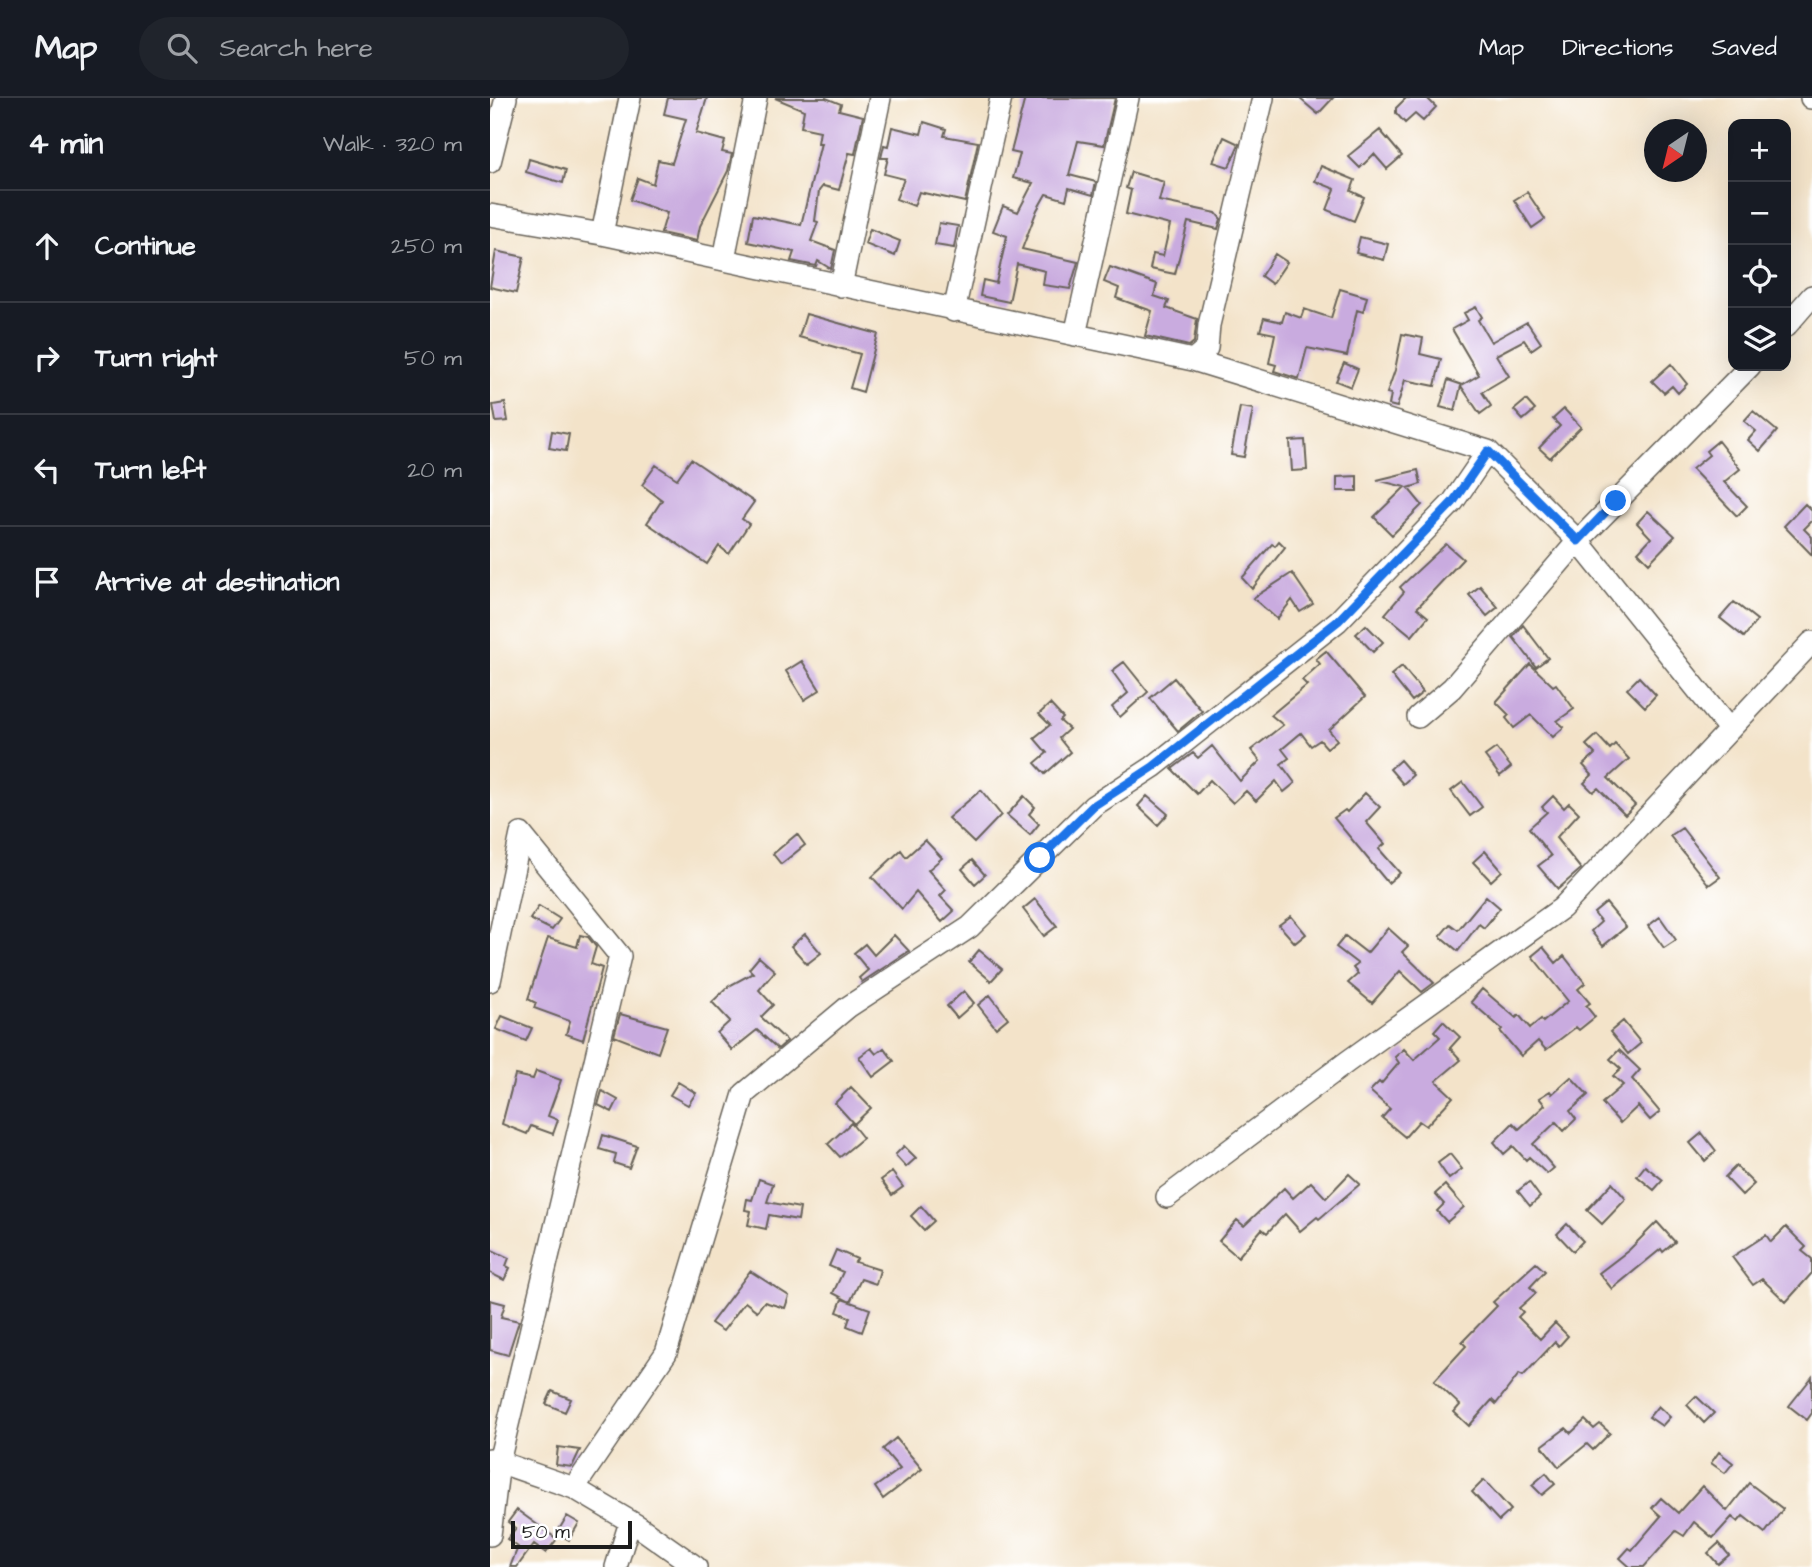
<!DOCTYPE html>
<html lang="en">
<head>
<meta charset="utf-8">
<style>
	body { margin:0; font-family:"Architects Daughter",sans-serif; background:#20242c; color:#f1f3f6 }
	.controls { position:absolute; right:21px; top:21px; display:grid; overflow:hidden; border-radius:14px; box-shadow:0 7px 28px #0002 }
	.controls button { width:63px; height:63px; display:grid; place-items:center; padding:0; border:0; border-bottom:2px solid #363941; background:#171b24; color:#f1f3f6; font:35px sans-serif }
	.compass { position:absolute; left:1154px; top:21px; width:63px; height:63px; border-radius:50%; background:#171b24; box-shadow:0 7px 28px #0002; rotate:215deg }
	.scale { position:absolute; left:21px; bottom:18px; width:121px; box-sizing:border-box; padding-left:7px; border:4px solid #1c1c1c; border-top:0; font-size:19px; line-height:24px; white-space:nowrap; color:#1c1c1c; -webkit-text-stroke:5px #fff; paint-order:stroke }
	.stop { position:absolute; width:21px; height:21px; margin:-16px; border:5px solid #1a73e8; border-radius:50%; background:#fff }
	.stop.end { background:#1a73e8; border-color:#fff; box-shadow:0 2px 7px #0008 }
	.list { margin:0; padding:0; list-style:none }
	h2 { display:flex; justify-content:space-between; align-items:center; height:91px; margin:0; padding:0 28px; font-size:30px }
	h2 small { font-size:23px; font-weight:400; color:#9ea1a6 }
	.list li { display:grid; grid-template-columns:46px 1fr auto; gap:21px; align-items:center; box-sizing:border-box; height:112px; padding:0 28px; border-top:2px solid #363941 }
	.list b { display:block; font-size:26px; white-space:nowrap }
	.list em { font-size:23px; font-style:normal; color:#9ea1a6 }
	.icon { flex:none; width:38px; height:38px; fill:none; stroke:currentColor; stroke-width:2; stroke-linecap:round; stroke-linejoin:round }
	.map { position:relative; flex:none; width:1322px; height:1469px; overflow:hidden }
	header { display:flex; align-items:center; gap:42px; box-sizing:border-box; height:98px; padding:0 35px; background:#171b24; border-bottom:2px solid #363941 }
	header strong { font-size:33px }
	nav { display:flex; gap:38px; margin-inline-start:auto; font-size:24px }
	.search { width:490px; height:63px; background:#20242c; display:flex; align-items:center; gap:18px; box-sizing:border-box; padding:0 24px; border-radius:38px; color:#9ea1a6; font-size:26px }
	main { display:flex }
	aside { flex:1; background:#171b24 }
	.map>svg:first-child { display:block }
</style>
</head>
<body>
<header>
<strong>Map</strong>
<div class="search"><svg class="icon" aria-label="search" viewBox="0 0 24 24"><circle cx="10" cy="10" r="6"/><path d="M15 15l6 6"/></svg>Search here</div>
<nav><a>Map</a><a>Directions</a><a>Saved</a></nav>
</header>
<main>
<aside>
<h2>4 min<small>Walk · 320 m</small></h2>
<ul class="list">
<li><svg class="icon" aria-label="ahead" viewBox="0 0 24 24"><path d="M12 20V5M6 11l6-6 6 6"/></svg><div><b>Continue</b></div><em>250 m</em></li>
<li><svg class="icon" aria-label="right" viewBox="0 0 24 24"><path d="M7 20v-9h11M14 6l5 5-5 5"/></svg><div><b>Turn right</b></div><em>50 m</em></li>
<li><svg class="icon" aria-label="left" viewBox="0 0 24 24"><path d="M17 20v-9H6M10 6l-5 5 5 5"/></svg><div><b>Turn left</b></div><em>20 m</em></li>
<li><svg class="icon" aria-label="arrive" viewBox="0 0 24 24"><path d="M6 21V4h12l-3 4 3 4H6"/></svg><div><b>Arrive at destination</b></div></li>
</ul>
</aside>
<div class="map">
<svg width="1322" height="1469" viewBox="0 0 1322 1469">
	<rect width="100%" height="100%" fill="#fff"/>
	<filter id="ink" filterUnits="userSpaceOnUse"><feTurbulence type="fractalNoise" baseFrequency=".0143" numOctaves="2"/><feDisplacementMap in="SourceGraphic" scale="14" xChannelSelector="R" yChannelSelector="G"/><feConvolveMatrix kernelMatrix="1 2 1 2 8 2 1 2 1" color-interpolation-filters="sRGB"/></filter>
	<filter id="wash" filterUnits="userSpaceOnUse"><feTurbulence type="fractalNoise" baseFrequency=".00686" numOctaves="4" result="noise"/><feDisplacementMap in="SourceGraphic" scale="28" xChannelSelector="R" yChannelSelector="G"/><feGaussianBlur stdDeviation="1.57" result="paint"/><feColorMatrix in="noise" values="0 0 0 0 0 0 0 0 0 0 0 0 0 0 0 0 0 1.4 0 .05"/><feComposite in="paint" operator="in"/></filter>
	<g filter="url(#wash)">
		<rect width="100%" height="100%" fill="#f3e3c9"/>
		<g id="blocks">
			<!-- building -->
			<path fill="#c9abdf" d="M178,0H217L206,35L235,43L232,54L242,56L238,73L210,128L207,143L171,135L177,115L140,102L148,80L163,86L168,62L182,65L196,21L174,16Z
				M285,0H336L351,6L349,12L373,18L365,56L359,55L349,92L333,88L329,93L325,123L328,124L321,143L345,152L341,171L328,163L326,168L301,163L304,154L258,144L263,117L311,127L331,45H328L330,33L311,29L314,12Z
				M535,0H625L614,47L588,43L579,77L606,84L603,97L579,90L576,102L556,96L547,112L532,151L588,164L580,191L553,187L555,173L527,166L519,204L490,198L493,182L506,185L517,138L503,133L513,108L528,114L543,85L523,80L530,56L521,54Z
				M809,0H843L828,16Z
				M916,0H937L946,9L933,23L925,16L915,25L906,15V10Z
				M434,24L456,31L454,38L488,44L475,104L429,94L424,108L406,101L414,81L394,76L398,60H391L394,47L398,48L402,29L431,36Z
				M890,32L912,58L897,71L884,56L870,70L858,58Z
				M734,39L749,46L739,69L723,64Z
				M39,61L76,72L73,85L36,74Z
				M831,68L865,82L861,93L874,99L864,123L837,112L845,91L825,83Z
				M641,74L674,84L669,103L726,115L731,121L728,131L698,124L685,176L660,171L663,156L673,158L680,127L636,116L641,92L636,90Z
				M1037,94L1055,121L1042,130L1024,102Z
				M449,125L468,128L464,150L445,147Z
				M380,131L410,143L405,158L375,146Z
				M870,139L898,146L894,162L866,155Z
				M6,153L34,159L26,195L0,189Z
				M785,156L797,164L782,186L771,178Z
				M620,169L667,186L664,198L679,203L676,210L707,221L704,244L699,248L655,238L662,213L626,200L629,190L614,184Z
				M850,191L877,199L873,214L867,212L857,258L817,250L809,281L784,273L786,267L779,265L785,236L770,233L774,220L792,224L795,214L811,220L814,211L841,220Z
				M986,209L992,219L988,222L1001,244L1037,224L1051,245L1041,252L1034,242L1006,257L1019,278L992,294L1001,308L990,316L971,288L965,313L950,309L958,282L972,287L989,277L962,231L978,222L974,215Z
				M316,216L388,236L373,294L360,290L370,256L309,239Z
				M912,236L933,240L930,256L951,261L945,288L915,282L907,309L899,307L901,296L897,295L905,272Z
				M854,265L868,271L861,289L846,283Z
				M1181,266L1197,286L1188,295L1182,288L1174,295L1162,283Z
				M1036,302L1045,312L1033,322L1024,312Z
				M15,305L18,323L6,324L3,307Z
				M750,309L763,311L754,359L741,357Z
				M1074,311L1091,329L1060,360L1049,350L1070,328L1063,321Z
				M1263,313L1287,333L1270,353L1258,342L1266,333L1254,323Z
				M62,333L79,336L76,353L59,350Z
				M815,342L817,372L802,373L800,343Z
				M1228,343L1250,371L1234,384L1257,408L1247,418L1202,371L1219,357L1216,353Z
				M201,361L264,404L252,421L259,426L239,456L229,448L217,466L157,425L172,402L152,387L166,367L187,381Z
				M928,372L931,386L918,390L932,407L902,437L884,419L915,389L887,382Z
				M867,378V393H847V379Z
				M1315,406L1322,413V423L1314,431L1322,439V457L1294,428Z
				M1158,413L1185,438L1159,465L1148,454L1161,440L1147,425Z
				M789,443L795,449L762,491L752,480L782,446L785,448Z
				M956,446L973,461L927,510L938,519L922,538L895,516L914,494L910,489Z
				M802,475L823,506L810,514L802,502L787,521L763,500Z
				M990,488L1008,509L997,518L979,497Z
				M1244,504L1267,522L1254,539L1230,520Z
				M876,527L893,544L883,554L866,536Z
				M1033,527L1058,560L1046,569L1023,539Z
				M836,553L875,599L839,632L847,642L837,650L830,642L821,648L811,635L792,651L799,660L791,666L805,685L794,694L786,683L766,703L756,693L743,705L720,682L707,696L682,671L703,655L708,660L722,648L750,683L770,663L761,652L793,627L781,617L817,587L812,582L830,566L826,561Z
				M312,563L330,592L314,602L296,573Z
				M634,564L658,594L630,619L622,609L638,595L622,573Z
				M1040,566L1063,588L1066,586L1084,611L1067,623L1074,629L1063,639L1041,617L1024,630L1016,620L1019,617L1006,604Z
				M912,568L933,594L922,603L901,577Z
				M1149,579L1166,597L1155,609L1137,591Z
				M684,580L712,613L688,633L660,600Z
				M560,606L573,620L570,623L579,631L569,640L580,654L555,676L545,665L557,655L544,640L560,627L549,616Z
				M1107,637L1120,651L1125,646L1139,661L1118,680L1145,707L1135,717L1108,690L1103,694L1094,685L1102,677L1093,667L1105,656L1096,647Z
				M1006,650L1021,669L1010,678L995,658Z
				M910,662L923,677L913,686L900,671Z
				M973,684L992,709L980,718L961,693Z
				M491,692L511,717L484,745L458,720Z
				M875,695L890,709L876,724L895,746L889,751L910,775L898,785L844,720L855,712L857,714Z
				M534,698L545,709L539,716L549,726L540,737L517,717Z
				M657,698L678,716L668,727L648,708Z
				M1063,698L1074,710L1079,705L1089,715L1066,740L1091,771L1068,791L1048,768L1061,758L1039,730L1057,714L1052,709Z
				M1192,730L1230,779L1219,787L1180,738Z
				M307,736L315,747L291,766L283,756Z
				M435,742L452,760L438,772L456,792L450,798L464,813L452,824L426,794L412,811L382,779L411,752L416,759Z
				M995,753L1012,773L1001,783L983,764Z
				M482,762L495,777L485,786L472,771Z
				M996,798L1010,810L994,830L989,826L968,853L950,838L960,826L968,832Z
				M545,801L567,828L554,838L533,811Z
				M1116,805L1136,829L1113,848L1101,833L1111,824L1104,815Z
				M49,808L70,821L62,832L40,821Z
				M801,818L816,836L805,845L789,827Z
				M1170,819L1186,842L1174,850L1158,828Z
				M898,830L918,848L912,854L944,885L932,894L910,873L882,905L858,885L868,876L863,870L868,866L846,849L855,838L877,855Z
				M315,836L331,855L317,866L301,848Z
				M90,837L98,839L106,849L101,866L112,870L93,942L76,936L80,923L44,910L46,905L38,901L58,840L87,849Z
				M404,837L419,853L372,884L369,880L378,872L364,855L375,846L384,857Z
				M1053,849L1066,865L1074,858L1095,885L1088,891L1100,905L1096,908L1105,919L1089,932L1086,929L1056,952L1048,943L1031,958L1010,933L1012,931L981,904L992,891L1026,920L1029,917L1040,930L1051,921L1053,924L1078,903L1042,858Z
				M489,852L512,871L501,883L479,864Z
				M269,859L285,873L269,892L283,907L271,919L297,943L288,951L267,932L242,952L227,935L240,923L222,904L239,888L263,875L259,871Z
				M474,893L484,905L467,920L457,908Z
				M500,897L518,920L506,930L488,907Z
				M130,916L177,929L168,955L124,938Z
				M12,918L42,930L36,943L6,931Z
				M953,923L970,939L960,950L971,962L946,983L963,999L936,1028L929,1023L915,1039L892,1020L900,1011L880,993L889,984L891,986L909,965L905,959L914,951L924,962L950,939L944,933Z
				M1133,923L1151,945L1138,956L1120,934Z
				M381,950L386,956L394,950L404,963L383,979L369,959Z
				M1129,952L1150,972L1142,981L1170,1014L1160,1022L1148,1008L1130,1025L1112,1005L1133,987L1123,978L1131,971L1120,961Z
				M46,973L71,982L58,1018L68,1022L63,1036L41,1028L37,1036L12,1026L25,977L43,981Z
				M1081,979L1098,997L1080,1013L1086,1021L1074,1033L1066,1024L1043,1046L1064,1070L1057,1076L1039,1059L1036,1062L1023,1048L1014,1056L1004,1044L1023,1025L1029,1031L1055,1007L1049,1000L1060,993L1062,996Z
				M188,984L206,995L198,1007L180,997Z
				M361,989L381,1010L364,1026L345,1005Z
				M112,993L128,1002L122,1014L108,1007Z
				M361,1025L373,1040L350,1059L338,1046Z
				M1212,1035L1226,1053L1215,1063L1200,1045Z
				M113,1037L147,1048L139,1070L124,1065L126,1056L109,1051Z
				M414,1048L426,1060L416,1069L405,1057Z
				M960,1056L972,1071L959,1081L948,1065Z
				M1155,1068L1173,1082L1164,1092L1147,1078Z
				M1246,1068L1264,1086L1252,1097L1235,1079Z
				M402,1074L413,1089L402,1097L391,1082Z
				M859,1076L870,1086L829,1121L827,1119L810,1133L795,1116L777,1135L772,1131L748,1159L729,1143L747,1122L754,1128L794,1090L803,1100L821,1084L836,1100Z
				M269,1081L283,1086L277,1104L310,1110L308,1122L279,1117L276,1131L258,1127L261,1113L255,1112L257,1101L262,1102Z
				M1039,1084L1050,1099L1040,1108L1028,1093Z
				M1122,1085L1136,1101L1112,1126L1097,1112Z
				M955,1087L974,1109L957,1124L947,1113L954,1106L945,1096Z
				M431,1108L444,1123L434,1132L421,1118Z
				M1167,1124L1185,1144L1173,1154L1171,1151L1122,1191L1109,1175L1139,1152Z
				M1077,1126L1093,1143L1083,1153L1067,1136Z
				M1296,1129L1316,1149L1312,1153L1322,1161V1175L1296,1204L1272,1181L1263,1187L1242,1159L1276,1137L1281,1144Z
				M0,1151L19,1160L16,1168L20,1170L14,1182L0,1175Z
				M346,1152L367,1161L365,1164L390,1172L386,1186L371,1181L360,1204L343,1195L353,1174L339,1168Z
				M1046,1165L1055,1173L1040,1189L1046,1195L1029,1210L1033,1214L1028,1219L1050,1241L1065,1225L1078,1238L1069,1248L1065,1244L1033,1278L1029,1276L1006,1306L1002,1302L979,1328L964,1314L970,1307L944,1283L976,1248L972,1244L1007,1208L1003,1204Z
				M260,1173L299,1198L295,1210L274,1204L267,1213L255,1204L233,1233L221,1225Z
				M352,1201L380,1211L372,1234L357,1228L360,1219L347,1214Z
				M0,1202L15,1206L11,1219L29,1223L18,1257L0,1252Z
				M1322,1279V1315L1317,1322L1299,1308Z
				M62,1293L81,1301L75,1314L56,1306Z
				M1206,1298L1224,1315L1214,1325L1197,1307Z
				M1168,1308L1180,1319L1172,1328L1159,1319Z
				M1095,1322L1104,1331L1110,1326L1120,1335L1103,1352L1097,1346L1069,1369L1052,1348L1076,1330L1081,1335Z
				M406,1340L432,1371L393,1401L385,1389L410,1371L393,1351Z
				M68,1349L90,1352L82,1369L66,1367Z
				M1229,1354L1243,1365L1235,1375L1221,1365Z
				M1056,1375L1065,1386L1052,1397L1042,1387Z
				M994,1382L1021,1412L1009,1423L982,1394Z
				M1259,1385L1293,1411L1275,1435L1253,1418L1248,1424L1242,1419L1223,1440L1204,1424L1194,1438L1186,1433L1154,1469H1140L1130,1460L1139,1450L1142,1452L1171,1418L1162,1410L1171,1400L1188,1415L1212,1388L1237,1413Z
				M27,1412L67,1441L56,1455L44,1446L27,1469H20L28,1449L17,1441L26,1430L18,1424Z
				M77,1418L89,1425L79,1442L67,1435Z
				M1229,1445L1239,1457L1228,1466L1218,1455Z"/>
		</g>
	</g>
	<g filter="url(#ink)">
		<use href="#blocks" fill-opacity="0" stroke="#676259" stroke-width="2"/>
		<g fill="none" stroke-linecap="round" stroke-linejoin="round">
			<!-- minor casing -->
			<g stroke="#676259" stroke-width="24">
				<path id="minor" d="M1321,0H1322
					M0,64L16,0
					M0,117L112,136L703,262L717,250L719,227L773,0
					M112,136L140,0
					M234,161L266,0
					M351,188L390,0
					M464,213L511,0
					M1296,228L1322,198
					M585,237L638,0
					M703,262L998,353L1088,443L1260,268
					M928,619L962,590L1088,443L1239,631
					M0,883L31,736
					M677,1099L857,964L1072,810L1322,544
					M0,1361L84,1390L176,1255L254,996L358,909L480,829L603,708L663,669L848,523L963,404L998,353
					M84,1390L148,1428L206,1469
					M0,1437L9,1364L130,858L31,736
					M126,1469L140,1424"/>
			</g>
			<!-- minor -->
			<use href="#minor" stroke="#fff" stroke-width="21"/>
		</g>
	</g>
	<g fill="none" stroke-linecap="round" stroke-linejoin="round" filter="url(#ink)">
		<!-- route -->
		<path stroke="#1a73e8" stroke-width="9" d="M550,760L603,708L663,669L848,523L963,404L998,353L1088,443L1126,403"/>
	</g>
</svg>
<div class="controls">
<button>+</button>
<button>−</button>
<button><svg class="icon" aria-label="locate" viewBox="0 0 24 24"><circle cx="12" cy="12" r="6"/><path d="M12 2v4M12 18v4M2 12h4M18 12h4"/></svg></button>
<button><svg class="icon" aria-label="layers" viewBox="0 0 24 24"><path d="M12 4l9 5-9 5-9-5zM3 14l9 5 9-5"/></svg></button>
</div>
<svg class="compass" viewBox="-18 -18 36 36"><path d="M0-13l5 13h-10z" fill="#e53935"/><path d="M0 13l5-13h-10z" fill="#9ea1a6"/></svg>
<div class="scale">50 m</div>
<div class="stop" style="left:550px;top:760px"></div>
<div class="stop end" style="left:1126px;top:403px"></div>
</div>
</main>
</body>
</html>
